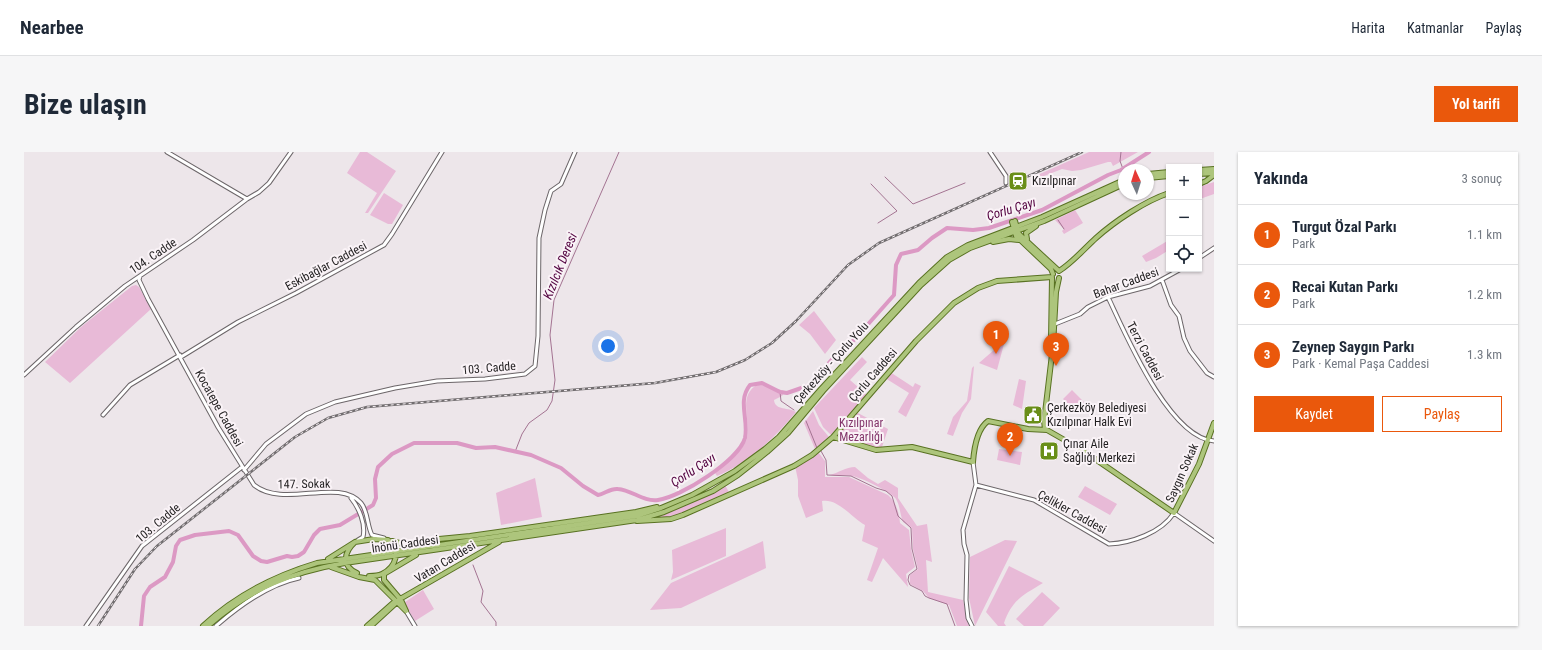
<!DOCTYPE html>
<html lang="tr">
<head>
<meta charset="utf-8">
<style>
	body { margin:0; font-family:"Roboto Condensed",sans-serif; background:#f6f6f7; color:#1f2937 }
	.controls { position:absolute; right:12px; top:12px; display:grid; overflow:hidden; border-radius:0px; box-shadow:0 1px 3px #0004 }
	.controls button { width:36px; height:36px; display:grid; place-items:center; padding:0; border:0; border-bottom:1px solid #e0e1e3; background:#fff; color:#1f2937; font:20px sans-serif }
	.compass { position:absolute; left:1094px; top:12px; width:36px; height:36px; border-radius:50%; background:#fff; box-shadow:0 1px 3px #0004; rotate:356deg }
	.you { position:absolute; left:584px; top:194px; width:14px; height:14px; margin:-10px; border:3px solid #fff; border-radius:50%; background:#1a73e8; box-shadow:0 0 0 6px #1a73e833 }
	.badge { display:grid; place-items:center; width:26px; height:26px; border-radius:50%; background:#ea580c; color:#fff; font-size:13px; font-weight:700 }
	.pin { position:absolute; translate:-50% -33px; filter:drop-shadow(0 1px 2px #0008) }
	.pin::after { content:''; position:absolute; top:21px; width:14px; height:12px; background:inherit; clip-path:polygon(0 0,100% 0,50% 100%) }
	.list { margin:0; padding:0; list-style:none }
	h2 { display:flex; justify-content:space-between; align-items:center; height:52px; margin:0; padding:0 16px; font-size:17px }
	h2 small { font-size:13px; font-weight:400; color:#747a83 }
	.list li { display:grid; grid-template-columns:26px 1fr auto; gap:12px; align-items:center; box-sizing:border-box; height:60px; padding:0 16px; border-top:1px solid #e0e1e3 }
	.list b { display:block; font-size:15px; white-space:nowrap }
	.list p { margin:0; font-size:13px; white-space:nowrap; color:#747a83 }
	.list em { font-size:13px; font-style:normal; color:#747a83 }
	.actions { display:flex; gap:8px; padding:12px 16px }
	.actions a { flex:1; padding:9px 0; border:1px solid #ea580c; border-radius:0px; text-align:center; font-size:14px; color:#ea580c }
	.actions .main { background:#ea580c; color:#fff }
	.icon { flex:none; width:22px; height:22px; fill:none; stroke:currentColor; stroke-width:2; stroke-linecap:round; stroke-linejoin:round }
	.map { position:relative; flex:none; width:1190px; height:474px; overflow:hidden; border-radius:0px }
	header { display:flex; align-items:center; gap:24px; box-sizing:border-box; height:56px; padding:0 20px; background:#fff; border-bottom:1px solid #e0e1e3 }
	header strong { font-size:19px }
	nav { display:flex; gap:22px; margin-inline-start:auto; font-size:14px }
	.intro { display:flex; align-items:center; justify-content:space-between; box-sizing:border-box; height:96px; padding:0 24px }
	h1 { margin:0; font-size:28px }
	.button { padding:10px 18px; border-radius:0px; background:#ea580c; color:#fff; font-size:14px; font-weight:700 }
	main { display:flex; gap:24px; padding:0 24px }
	aside { flex:1; background:#fff; border-radius:0px; box-shadow:0 1px 3px #0004 }
	.map>svg:first-child { display:block }
</style>
</head>
<body>
<header>
<strong>Nearbee</strong>
<nav><a>Harita</a><a>Katmanlar</a><a>Paylaş</a></nav>
</header>
<div class="intro"><h1>Bize ulaşın</h1><a class="button">Yol tarifi</a></div>
<main>
<div class="map">
<svg width="1190" height="474" viewBox="0 0 1190 474">
	<rect width="100%" height="100%" fill="#ede6ea"/>
	<!-- green -->
	<path fill="#e8bad7" d="M336,0H343L372,19L344,61H341L353,41L323,21Z
		M1065,0H1114L1089,14L1087,10H1084L1057,18L1048,19L1038,17L1010,28L1009,25Z
		M1190,30V42L1176,47L1175,35Z
		M360,41L379,53L368,72H364L346,63Z
		M1051,58L1059,71L1040,82L1038,79L1040,77L1031,68Z
		M1145,88V98L1132,106L1122,110L1118,104Z
		M112,133L115,135L127,157L46,231L21,210L57,175L108,134Z
		M790,159L812,188L801,202L786,182L775,173Z
		M978,191L980,192L973,218L955,211Z
		M838,205L843,210L826,228L843,243L807,283L799,275L790,256Z
		M950,214L947,247L938,261L929,284L923,282L929,265L943,249L948,216Z
		M866,220L889,235L891,231L897,234L882,265L874,260L885,241L861,226Z
		M995,227L1002,229L998,257L989,253Z
		M734,232L761,239L758,244L750,248C751,259 765,255 772,260C751,286 724,311 693,324L691,321C700,310 719,301 723,286C727,267 713,244 734,232Z
		M1048,238L1060,250L1051,259L1039,247Z
		M789,259L795,273L805,285L791,297L780,271Z
		M832,260L864,277L858,295H851L820,287L815,280Z
		M975,297L998,300L996,313L973,308Z
		M794,300L801,309V325H825L864,343C872,350 875,360 876,371L885,378L887,397L891,415L882,422L884,435L859,406L848,430L843,428L854,396L838,389L841,373C828,366 814,346 798,349L799,359L782,366L774,344V328L771,314Z
		M831,315L844,326L854,332L861,328L874,336V346L893,374L903,372L908,410L902,408L904,440L939,448L945,474H933L925,453L905,446L899,439L886,432V423L894,417L889,397L888,376L879,370C876,362 876,354 872,347C867,340 836,325 828,324C821,323 813,324 806,323C814,321 822,315 831,315Z
		M511,326L518,365L477,373L472,341Z
		M701,333L706,342C676,355 659,365 626,367L657,355Z
		M1061,334L1093,352L1086,363L1054,345Z
		M702,376V404L647,428L649,420L648,398Z
		M981,388L993,389L951,474L945,446L946,405Z
		M739,389L742,416L657,456L626,458L647,431Z
		M985,414L1019,431C999,443 988,448 980,471L982,474H974L962,460Z
		M399,438L410,457L391,469L381,453V450Z
		M1018,440L1036,456L1019,474H1000L992,467Z"/>
	<g fill="none" stroke-linecap="round" stroke-linejoin="round">
		<!-- stream -->
		<path stroke="#a47492" stroke-width="1" d="M1097,0L1096,9L1099,17
			M861,25L889,52L941,31
			M847,32L873,59L854,71
			M1034,68L1040,77
			M756,240L757,249L770,258
			M782,269L793,296
			M797,299L802,308L803,323L827,324L852,336L862,339L868,344L874,364L887,376L888,397L893,417L885,423L884,428L886,433L898,439L901,444L905,446L923,452L931,474
			M491,300L498,282L505,271L523,258L528,249L531,228L526,183L530,148L595,0
			M449,413L459,439L457,450L472,470V474"/>
		<!-- river -->
		<path stroke="#dc99c4" stroke-width="4" d="M117,474L120,444L126,435L141,425L149,410L152,394L156,388L171,383L205,379L214,383L229,404L237,409L243,410L263,404L268,405L274,404L280,400L290,383L296,377L316,373L349,353L352,346L351,327L354,315L368,302L390,291H433L452,296L471,295L507,303L537,316L559,334L574,343C581,342 586,336 594,337C608,338 619,350 634,348C657,345 715,308 721,286C725,268 713,249 726,233L738,231L756,240L763,241L786,233L810,205L830,188L870,143L872,113L877,102L894,98L908,86L923,76L949,78L965,76L1018,58L1084,23L1097,18L1125,0"/>
		<!-- minor casing -->
		<g stroke="#6c6669" stroke-width="5">
			<path id="minor" d="M143,0L223,47
				M966,0L982,24V31
				M1175,106L1190,96
				M116,124L115,128L124,147L194,275L230,333C260,357 314,325 337,351C344,359 343,374 348,383L360,386
				M1138,128L1147,153L1155,164L1160,186L1166,199L1183,221L1190,225
				M1084,145C1101,181 1145,286 1190,289
				M1031,172L1056,162L1064,155L1084,145L1126,134L1157,117
				M157,205L214,170L272,141L360,93L368,82L418,0
				M0,223L52,175L101,134L169,88L223,47L235,40L245,31L267,0
				M79,263L106,233L156,203
				M220,318L242,292L282,262L311,250L371,236L413,229L461,227L501,222L511,214L514,184L515,86L521,58L527,39L537,32L551,0
				M952,333L1010,348L1085,392C1107,391 1137,381 1150,361L1190,389
				M327,346C335,356 342,372 339,385L334,388
				M382,459L391,474
				M62,474L118,394L218,315
				M192,474C215,454 245,432 275,426
				M948,474L944,466L942,448L943,403L940,392L939,378L952,333L949,310"/>
		</g>
		<!-- major casing -->
		<g stroke="#597222" stroke-width="6">
			<path id="major" d="M1175,18L1190,17
				M1124,22L1145,20
				M1175,22L1190,21
				M1124,26L1145,24
				M1175,32L1182,29L1190,23
				M991,69L995,82L1035,119C1048,111 1060,97 1072,86C1091,69 1121,49 1145,41
				M988,70L992,84L1027,117L1029,122
				M1003,87L1002,81L1012,74
				M969,90L985,87L995,88
				M1027,188L1028,126
				M1021,277L1020,269L1029,194L1032,140L1035,126
				M809,285L852,298L888,295L949,310C950,297 953,277 964,269L1004,277L1023,278L1058,298L1150,361L1175,312L1190,271
				M613,369L647,367L659,363L770,314L788,303L809,285L892,189L930,151L954,136L973,129L1028,125
				M368,389L386,394
				M331,390C320,400 317,414 333,421
				M384,394L415,387L446,384L612,360L633,355
				M304,407L331,390L350,387L364,388C378,398 372,415 358,422C354,424 349,424 345,424
				M307,415L335,425L351,428L382,459L377,448L360,428V422L392,403
				M179,474C212,443 250,424 293,411L612,364L637,356L668,343L711,319L741,297L755,285L797,237L895,131L923,105L944,93L1018,65L1100,28
				M184,474C226,437 267,420 321,411L613,368L640,360L689,339L714,323L743,300L764,281L799,239L897,133L925,108L946,96L1020,69L1100,32
				M343,474L369,451L475,390
				M347,474L372,451"/>
		</g>
		<!-- minor -->
		<use href="#minor" stroke="#fff" stroke-width="3"/>
		<!-- major -->
		<use href="#major" stroke="#adc57c" stroke-width="4"/>
		<!-- rail casing -->
		<g stroke="#716d6f" stroke-width="2.5">
			<path id="rail" d="M74,474L111,417L133,394L152,379L271,285L304,266L343,255L631,231L692,220L721,208L748,191L772,169L824,113L855,91L1058,0"/>
		</g>
		<!-- rail -->
		<use href="#rail" stroke="#faf3f7" stroke-width="1" stroke-dasharray="3" stroke-linecap="butt"/>
	</g>
	<!-- icons -->
	<defs>
		<g id="station-square" transform="scale(1)"><rect x="-9" y="-9" width="18" height="18" rx="4" fill="#698e18" stroke="#faf3f7"/><path d="M-3-6H3Q5-6 5-4V2Q5 4 3 4L4.5 6H3L1.5 4h-3L-3 6H-4.5L-3 4Q-5 4-5 2V-4Q-5-6-3-6ZM-3.5-4v3h7v-3ZM-3.5 1v1.5H-2V1ZM2 1v1.5H3.5V1Z" fill="#fff"/></g>
		<g id="civic-square" transform="scale(1)"><rect x="-9" y="-9" width="18" height="18" rx="4" fill="#698e18" stroke="#faf3f7"/><path d="M-.6-6.5H3V-4.5H.6V-3L4-1V1h2V6H-6V1h2V-1L-.6-3ZM-1.2 2.5V6h2.4V2.5Z" fill="#fff"/></g>
		<g id="hospital-square" transform="scale(1)"><rect x="-9" y="-9" width="18" height="18" rx="4" fill="#698e18" stroke="#faf3f7"/><path d="M-5-5h3v3.5h4V-5h3V5h-3V1.5h-4V5h-3Z" fill="#fff"/></g>
	</defs>
	<g fill-rule="evenodd">
		<use href="#station-square" x="994" y="29"/>
		<use href="#civic-square" x="1009" y="263"/>
		<use href="#hospital-square" x="1025" y="299"/>
	</g>
	<g text-anchor="middle" dominant-baseline="central" stroke-width="4" stroke-linejoin="round" paint-order="stroke">
		<!-- poi labels -->
		<g font-size="12" fill="#201e1f" stroke="#faf3f7" text-anchor="start">
			<text x="1008" y="29">Kızılpınar</text>
			<text x="1023" y="256">Çerkezköy Belediyesi<tspan x="1023" dy="14">Kızılpınar Halk Evi</tspan></text>
			<text x="1039" y="292">Çınar Aile<tspan x="1039" dy="14">Sağlığı Merkezi</tspan></text>
		</g>
		<!-- street labels -->
		<g font-size="12" fill="#201e1f" stroke="#faf3f7">
			<text transform="translate(129 104) rotate(-34)">104. Cadde</text>
			<text transform="translate(302 114) rotate(-28)">Eskibağlar Caddesi</text>
			<text transform="translate(1102 131) rotate(-20)">Bahar Caddesi</text>
			<text transform="translate(1121 199) rotate(62)">Terzi Caddesi</text>
			<text transform="translate(807 211) rotate(-48)">Çerkezköy - Çorlu Yolu</text>
			<text transform="translate(465 216) rotate(-5)">103. Cadde</text>
			<text transform="translate(849 223) rotate(-49)">Çorlu Caddesi</text>
			<text transform="translate(195 256) rotate(61)">Kocatepe Caddesi</text>
			<text transform="translate(1158 321) rotate(-66)">Saygın Sokak</text>
			<text transform="translate(280 332) rotate(-1)">147. Sokak</text>
			<text transform="translate(1048 360) rotate(29)">Çelikler Caddesi</text>
			<text transform="translate(134 371) rotate(-40)">103. Cadde</text>
			<text transform="translate(381 392) rotate(-8)">İnönü Caddesi</text>
			<text transform="translate(421 410) rotate(-31)">Vatan Caddesi</text>
		</g>
		<!-- park labels -->
		<g font-size="12" fill="#83356b" stroke="#faf3f7">
			<text x="837" y="271">Kızılpınar<tspan x="837" dy="14">Mezarlığı</tspan></text>
		</g>
		<!-- water labels -->
		<g font-size="13" font-style="italic" fill="#530340" stroke="#faf3f7">
			<text transform="translate(987 57) rotate(-17)">Çorlu Çayı</text>
			<text transform="translate(536 114) rotate(-68)">Kızılcık Deresi</text>
			<text transform="translate(669 318) rotate(-33)">Çorlu Çayı</text>
		</g>
	</g>
</svg>
<div class="controls">
<button>+</button>
<button>−</button>
<button><svg class="icon" aria-label="locate" viewBox="0 0 24 24"><circle cx="12" cy="12" r="6"/><path d="M12 2v4M12 18v4M2 12h4M18 12h4"/></svg></button>
</div>
<svg class="compass" viewBox="-18 -18 36 36"><path d="M0-13l5 13h-10z" fill="#e53935"/><path d="M0 13l5-13h-10z" fill="#747a83"/></svg>
<div class="you"></div>
<div class="pin badge" style="left:972px;top:202px">1</div>
<div class="pin badge" style="left:986px;top:304px">2</div>
<div class="pin badge" style="left:1032px;top:214px">3</div>
</div>
<aside>
<h2>Yakında<small>3 sonuç</small></h2>
<ul class="list">
<li><span class="badge">1</span><div><b>Turgut Özal Parkı</b><p>Park</p></div><em>1.1 km</em></li>
<li><span class="badge">2</span><div><b>Recai Kutan Parkı</b><p>Park</p></div><em>1.2 km</em></li>
<li><span class="badge">3</span><div><b>Zeynep Saygın Parkı</b><p>Park · Kemal Paşa Caddesi</p></div><em>1.3 km</em></li>
</ul>
<div class="actions"><a class="main">Kaydet</a><a>Paylaş</a></div>
</aside>
</main>
</body>
</html>
